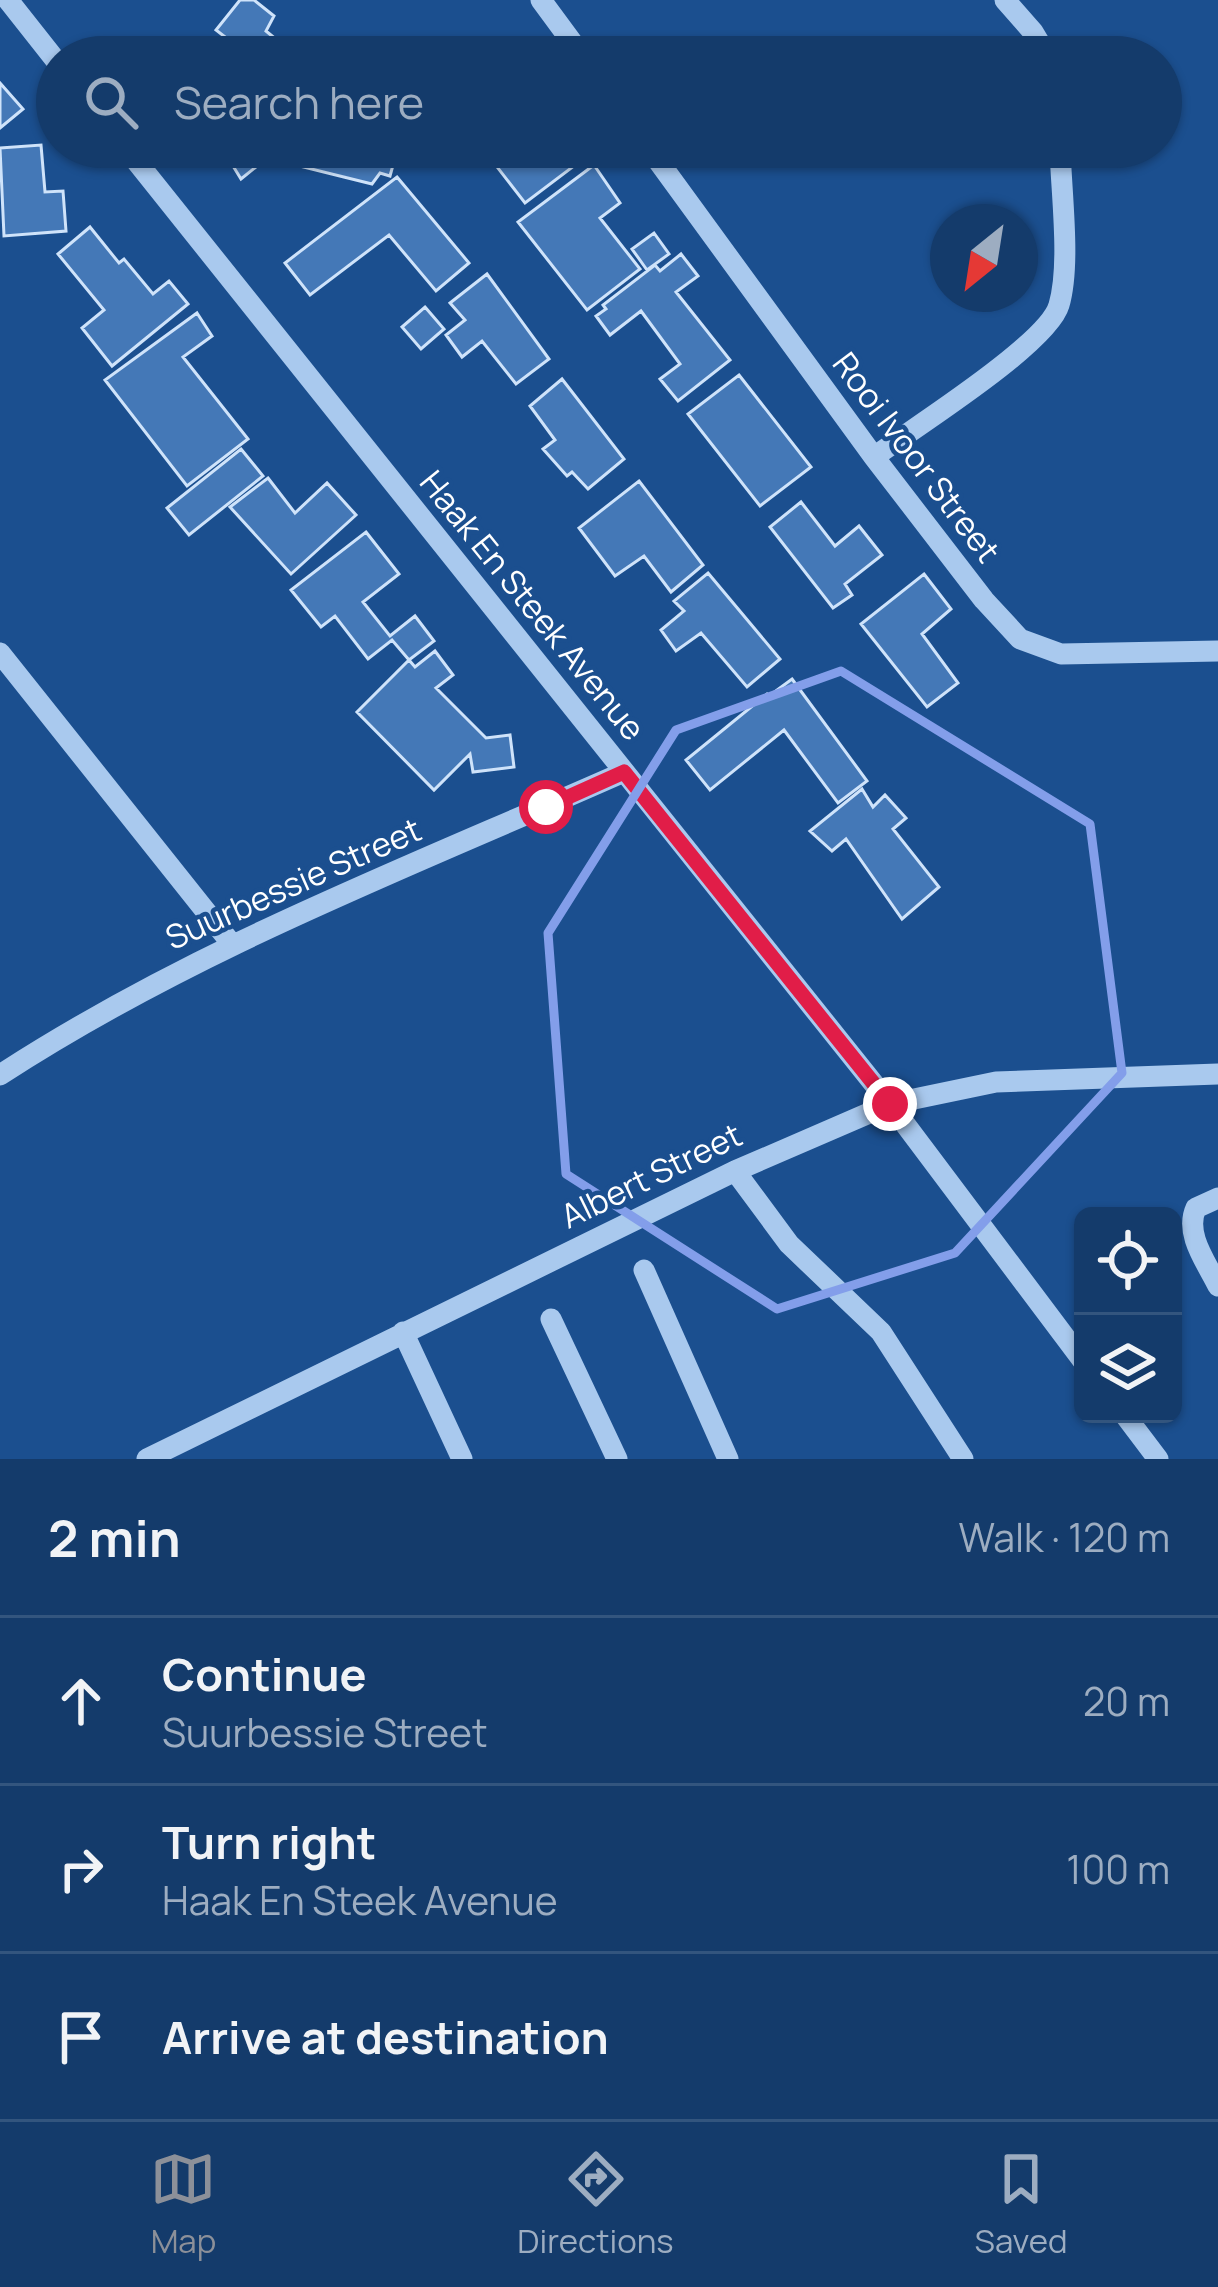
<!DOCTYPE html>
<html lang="en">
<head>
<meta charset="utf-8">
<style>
	body { margin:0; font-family:Manrope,sans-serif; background:#1d4271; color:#f1f3f6 }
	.controls { position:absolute; right:36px; bottom:36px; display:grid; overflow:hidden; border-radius:18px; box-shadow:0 3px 9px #0004 }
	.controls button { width:108px; height:108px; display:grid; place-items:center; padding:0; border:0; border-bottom:3px solid #33557e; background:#143b6b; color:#f1f3f6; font:60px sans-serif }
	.compass { position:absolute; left:930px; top:204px; width:108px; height:108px; border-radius:50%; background:#143b6b; box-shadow:0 3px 9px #0004; rotate:210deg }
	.stop { position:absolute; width:36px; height:36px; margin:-27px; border:9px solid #e11d48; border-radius:50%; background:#fff }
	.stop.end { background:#e11d48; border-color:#fff; box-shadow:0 3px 12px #0008 }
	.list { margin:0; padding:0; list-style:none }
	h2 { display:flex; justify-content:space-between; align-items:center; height:156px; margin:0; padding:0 48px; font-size:51px }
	h2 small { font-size:39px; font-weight:400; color:#9dadc1 }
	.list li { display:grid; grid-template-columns:78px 1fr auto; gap:36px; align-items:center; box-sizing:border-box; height:168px; padding:0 48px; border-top:3px solid #33557e }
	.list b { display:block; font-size:45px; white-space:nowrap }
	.list p { margin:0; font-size:39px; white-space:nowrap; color:#9dadc1 }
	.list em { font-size:39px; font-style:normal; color:#9dadc1 }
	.icon { flex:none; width:66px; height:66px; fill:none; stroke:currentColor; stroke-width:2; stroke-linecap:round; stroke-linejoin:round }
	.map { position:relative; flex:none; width:1218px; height:1459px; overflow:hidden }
	.search { position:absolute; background:#143b6b; box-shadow:0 3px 9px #0004; left:36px; right:36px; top:36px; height:132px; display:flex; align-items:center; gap:30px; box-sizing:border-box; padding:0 42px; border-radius:66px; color:#9dadc1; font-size:45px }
	.sheet { height:660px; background:#143b6b }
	nav { display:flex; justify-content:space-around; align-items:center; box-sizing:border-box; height:168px; border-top:3px solid #33557e; background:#143b6b; font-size:33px; color:#9dadc1 }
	nav a { display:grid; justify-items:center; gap:6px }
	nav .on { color:#8c9099 }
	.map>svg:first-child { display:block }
</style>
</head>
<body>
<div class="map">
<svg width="1218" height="1459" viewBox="0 0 1218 1459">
	<rect width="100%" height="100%" fill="#1b4f8f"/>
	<!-- building -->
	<path fill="#4478b7" stroke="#cfe3fa" stroke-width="3" d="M240,0H254L274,16L266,31L289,50L297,39L326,57H244L247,54L216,30Z
		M0,83L23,109L0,128Z
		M41,145L45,192L63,191L66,231L4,236L0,148Z
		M257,147L267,158L241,179L222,148Z
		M270,147H398L390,176L380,173L372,184L267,158Z
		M488,147H599L525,203L484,150Z
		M594,165L620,203L600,218L640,269L587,310L518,222Z
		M397,177L469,263L436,291L389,235L310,295L285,263Z
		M90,227L119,263L124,259L153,294L169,281L188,304L112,366L82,328L104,310L58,254Z
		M654,233L669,254L647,270L632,249Z
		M681,254L698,276L676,292L730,360L678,401L660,379L680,364L641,311L610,335L596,316L606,309L603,305L655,265L660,271Z
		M487,274L549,359L516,384L482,341L462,357L446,335L465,320L450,303Z
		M425,307L444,329L421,349L402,327Z
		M197,313L212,336L183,357L248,439L187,486L105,380Z
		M739,375L811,467L760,506L688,414Z
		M562,379L624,459L588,489L572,472L567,476L543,449L555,440L530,406Z
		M241,449L263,476L189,535L167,508Z
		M268,478L295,513L327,483L356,515L291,574L230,507Z
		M639,481L703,565L671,592L644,556L615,576L579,528Z
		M801,502L835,546L859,526L882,555L845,584L852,595L833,608L770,527Z
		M366,532L399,574L363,602L390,636L415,616L434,641L409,660L392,640L368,659L335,616L321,627L291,590Z
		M708,573L780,659L747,687L701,633L676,651L661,630L684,611L674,601Z
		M924,574L951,609L922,634L958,683L927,707L861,624Z
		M435,651L453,675L436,688L486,738L510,735L514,767L473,772L470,754L434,790L357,712L409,660L415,667Z
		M792,679L867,781L838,803L784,730L710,790L686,760L767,694L769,696Z
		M862,789L873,807L885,795L906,818L893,829L939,887L902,919L846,839L832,851L810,831Z"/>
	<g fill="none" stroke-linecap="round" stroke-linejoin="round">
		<!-- minor -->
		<path stroke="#a9c9ee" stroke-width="21" d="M8,0L57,62
			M541,0L583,57
			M1005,0L1033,32L1048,57
			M125,147L890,1104L1083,1361
			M648,147L874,457L984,600L1020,639L1061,654L1218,651
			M874,457C912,429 1048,344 1059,305C1071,264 1061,192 1060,147
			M0,653L231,943
			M0,1075C195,948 412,866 624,772
			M735,1171L789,1244L881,1332L963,1459
			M1218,1198L1196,1208C1184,1234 1207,1263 1218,1286
			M644,1270L728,1459
			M551,1319L617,1459
			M403,1332L462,1459
			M1124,1414L1158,1459
			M147,1459L735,1171L890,1104L996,1082L1218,1074"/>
	</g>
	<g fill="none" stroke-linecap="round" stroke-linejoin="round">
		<!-- route -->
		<path stroke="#e11d48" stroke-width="15" d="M546,807L624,772L890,1104"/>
	</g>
	<!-- marked area -->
	<path fill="none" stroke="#839eea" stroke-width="9" stroke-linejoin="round" d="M841,671L1090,824L1122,1073L955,1253L777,1309L566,1174L548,933L676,730Z"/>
	<g text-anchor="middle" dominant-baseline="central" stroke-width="9" stroke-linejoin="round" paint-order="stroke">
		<!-- street labels -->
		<g font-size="33" fill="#fff" stroke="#1b4f8f">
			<text transform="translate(917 457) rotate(53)">Rooi Ivoor Street</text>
			<text transform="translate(533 605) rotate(51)">Haak En Steek Avenue</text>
			<text transform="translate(293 883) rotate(-24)">Suurbessie Street</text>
			<text transform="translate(651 1175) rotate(-26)">Albert Street</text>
		</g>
	</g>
</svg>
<div class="controls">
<button><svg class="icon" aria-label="locate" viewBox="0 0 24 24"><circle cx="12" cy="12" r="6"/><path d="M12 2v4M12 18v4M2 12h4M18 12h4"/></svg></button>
<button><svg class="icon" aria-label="layers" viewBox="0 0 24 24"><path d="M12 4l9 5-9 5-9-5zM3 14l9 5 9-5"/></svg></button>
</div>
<svg class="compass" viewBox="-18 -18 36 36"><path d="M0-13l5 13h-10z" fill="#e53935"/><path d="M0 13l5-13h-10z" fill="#9dadc1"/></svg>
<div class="stop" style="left:546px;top:807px"></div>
<div class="stop end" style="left:890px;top:1104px"></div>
<div class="search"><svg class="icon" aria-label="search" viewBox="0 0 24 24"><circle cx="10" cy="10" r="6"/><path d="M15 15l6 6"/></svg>Search here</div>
</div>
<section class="sheet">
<h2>2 min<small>Walk · 120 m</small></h2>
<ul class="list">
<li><svg class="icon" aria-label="ahead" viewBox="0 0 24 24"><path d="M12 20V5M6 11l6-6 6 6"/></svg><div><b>Continue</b><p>Suurbessie Street</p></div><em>20 m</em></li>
<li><svg class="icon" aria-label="right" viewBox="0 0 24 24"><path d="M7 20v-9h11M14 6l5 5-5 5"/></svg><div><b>Turn right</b><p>Haak En Steek Avenue</p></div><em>100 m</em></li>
<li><svg class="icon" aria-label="arrive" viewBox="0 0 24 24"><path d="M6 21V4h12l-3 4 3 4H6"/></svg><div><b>Arrive at destination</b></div></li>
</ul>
</section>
<nav>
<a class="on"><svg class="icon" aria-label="map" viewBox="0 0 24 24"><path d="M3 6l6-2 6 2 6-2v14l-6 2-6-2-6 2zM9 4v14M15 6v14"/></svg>Map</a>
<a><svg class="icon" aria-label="directions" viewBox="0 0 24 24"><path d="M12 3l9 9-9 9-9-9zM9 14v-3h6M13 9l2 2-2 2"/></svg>Directions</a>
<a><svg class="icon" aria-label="saved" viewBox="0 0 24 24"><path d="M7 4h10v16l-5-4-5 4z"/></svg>Saved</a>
</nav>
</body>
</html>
